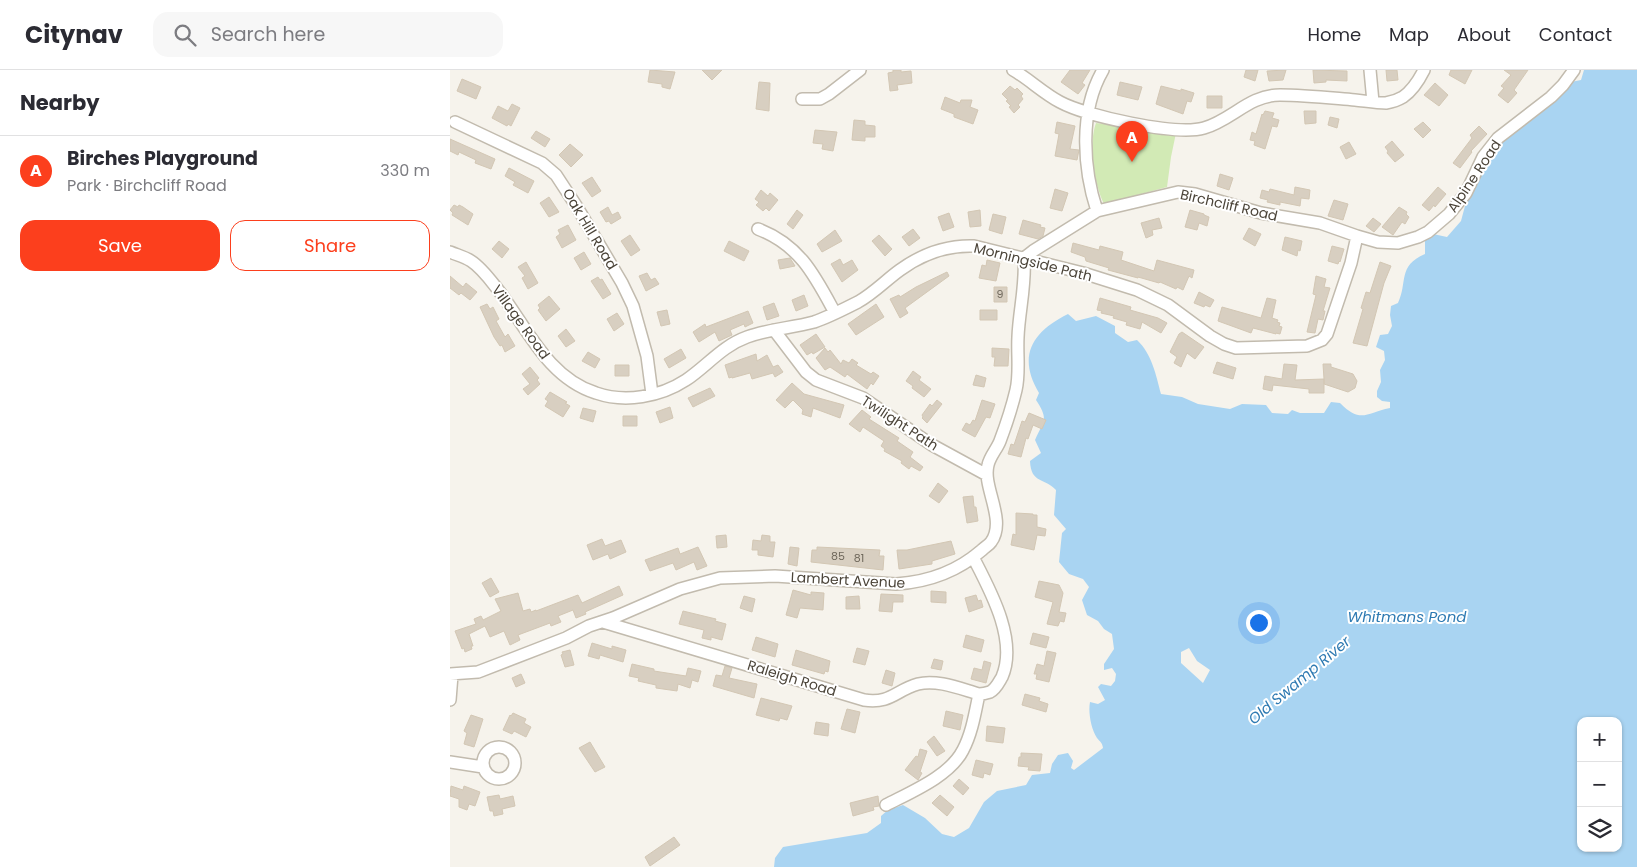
<!DOCTYPE html>
<html lang="en">
<head>
<meta charset="utf-8">
<style>
	body { margin:0; font-family:Poppins,sans-serif; background:#f7f7f7; color:#2b2b33 }
	.controls { position:absolute; right:15px; bottom:15px; display:grid; overflow:hidden; border-radius:10px; box-shadow:0 1px 4px #0004 }
	.controls button { width:45px; height:45px; display:grid; place-items:center; padding:0; border:0; border-bottom:1px solid #e1e1e2; background:#fff; color:#2b2b33; font:25px sans-serif }
	.you { position:absolute; left:808px; top:552px; width:18px; height:18px; margin:-12px; border:4px solid #fff; border-radius:50%; background:#1a73e8; box-shadow:0 0 0 8px #1a73e833 }
	.badge { display:grid; place-items:center; width:32px; height:32px; border-radius:50%; background:#fc3f1d; color:#fff; font-size:16px; font-weight:700 }
	.pin { position:absolute; translate:-50% -41px; filter:drop-shadow(0 1px 2px #0008) }
	.pin::after { content:''; position:absolute; top:26px; width:18px; height:15px; background:inherit; clip-path:polygon(0 0,100% 0,50% 100%) }
	.list { margin:0; padding:0; list-style:none }
	h2 { display:flex; justify-content:space-between; align-items:center; height:65px; margin:0; padding:0 20px; font-size:21px }
	h2 small { font-size:16px; font-weight:400; color:#7c7c81 }
	.list li { display:grid; grid-template-columns:32px 1fr auto; gap:15px; align-items:center; box-sizing:border-box; height:70px; padding:0 20px; border-top:1px solid #e1e1e2 }
	.list b { display:block; font-size:19px; white-space:nowrap }
	.list p { margin:0; font-size:16px; white-space:nowrap; color:#7c7c81 }
	.list em { font-size:16px; font-style:normal; color:#7c7c81 }
	.actions { display:flex; gap:10px; padding:15px 20px }
	.actions a { flex:1; padding:11px 0; border:1px solid #fc3f1d; border-radius:15px; text-align:center; font-size:18px; color:#fc3f1d }
	.actions .main { background:#fc3f1d; color:#fff }
	.icon { flex:none; width:28px; height:28px; fill:none; stroke:currentColor; stroke-width:2; stroke-linecap:round; stroke-linejoin:round }
	.map { position:relative; flex:none; width:1187px; height:797px; overflow:hidden }
	header { display:flex; align-items:center; gap:30px; box-sizing:border-box; height:70px; padding:0 25px; background:#fff; border-bottom:1px solid #e1e1e2 }
	header strong { font-size:24px }
	nav { display:flex; gap:28px; margin-inline-start:auto; font-size:18px }
	.search { width:350px; height:45px; background:#f7f7f7; display:flex; align-items:center; gap:12px; box-sizing:border-box; padding:0 18px; border-radius:15px; color:#7c7c81; font-size:19px }
	main { display:flex }
	aside { flex:1; background:#fff }
	.map>svg:first-child { display:block }
</style>
</head>
<body>
<header>
<strong>Citynav</strong>
<div class="search"><svg class="icon" aria-label="search" viewBox="0 0 24 24"><circle cx="10" cy="10" r="6"/><path d="M15 15l6 6"/></svg>Search here</div>
<nav><a>Home</a><a>Map</a><a>About</a><a>Contact</a></nav>
</header>
<main>
<aside>
<h2>Nearby<small></small></h2>
<ul class="list">
<li><span class="badge">A</span><div><b>Birches Playground</b><p>Park · Birchcliff Road</p></div><em>330 m</em></li>
</ul>
<div class="actions"><a class="main">Save</a><a>Share</a></div>
</aside>
<div class="map">
<svg width="1187" height="797" viewBox="0 0 1187 797">
	<rect width="100%" height="100%" fill="#f6f3ec"/>
	<!-- green -->
	<path fill="#d2eab5" d="M646,53L726,63L721,87L717,117L654,134C644,113 638,75 646,53Z"/>
	<!-- water -->
	<path fill="#a9d4f2" fill-rule="evenodd" d="M1134,0H1187V797H324L325,788L333,777L417,763L431,753V746L438,740L453,735L475,748L492,764L504,767L519,758L534,732L547,721L576,715L582,705L600,703L602,694L608,685L618,683L623,691L621,698L624,700L653,678C652,672 650,672 647,668C641,659 638,642 640,632L648,634L655,630L648,617L651,614L661,616L665,611L666,604L662,598L654,600V594L664,579L662,564L654,559L648,551L637,545L632,530L639,517L633,509L619,504L609,492L612,463L616,459L604,445L606,420C594,407 581,414 580,391L591,383L585,370C594,350 599,350 586,330L589,323C567,286 582,262 618,244L626,251L646,246L665,256V263L678,272L687,270C702,284 706,305 711,324L732,327L748,334L780,339L792,334L816,335L822,343L838,344L842,340L850,343H874L881,332L890,333C911,354 916,343 940,338V332L932,331L927,327V321L931,312L930,300L935,290L934,281L926,277L930,265L938,264L942,256L940,245L941,236L948,233C958,212 947,196 975,184V169L983,164L997,167L1011,151L1015,136L1030,107L1032,97L1042,80L1058,66L1068,60L1121,12L1131,10ZM739,578L747,591L760,600L753,613L731,593V582ZM1131,651H1168V778H1131Z"/>
	<!-- building -->
	<path fill="#d8cfc1" stroke="#d3c7b4" d="M200,0L225,2L220,19L212,17V14L198,12Z
		M252,0H272L262,10Z
		M443,0H451V2L461,1L462,13L447,15L448,20L440,21L438,3L443,2Z
		M620,0H640L632,13L635,15L628,24L611,12Z
		M796,0H808L805,11L794,7Z
		M836,0L833,10L819,11L817,1Z
		M863,0L897,1V11L876,10V12L864,13Z
		M936,0H947L948,10L937,11Z
		M1001,0H1022L1015,14L999,5Z
		M1054,0H1078L1064,20L1067,23L1058,33L1048,25L1054,18L1051,16L1061,5Z
		M12,9L31,17L26,29L7,21Z
		M309,12L320,13L319,41L306,39Z
		M670,12L692,17L688,30L667,25Z
		M985,13L998,25L989,36L974,25Z
		M560,16L565,20L567,18L573,24L571,26L573,29L568,35L570,37L564,43L559,37L561,36L556,31L558,30L552,24Z
		M711,16L731,21V19L744,23L741,32L737,31L733,44L706,34Z
		M757,26H772V38H757Z
		M495,27L510,33L511,30H522L520,37L528,40L523,54L504,47V44L491,39Z
		M62,34L70,38L61,56L58,54L57,56L42,48L48,36L58,41Z
		M815,41L824,43L822,48L829,50L827,57L822,56L815,79L804,75L805,71L800,70L802,62L806,64L812,44L813,45Z
		M854,41H866V53L855,54Z
		M880,47L889,49L887,58L878,55Z
		M404,50L415,51V55L425,56V67H415V71L402,70Z
		M607,52L625,56L620,79L629,80L627,90L605,86L609,64L605,63Z
		M973,52L981,60L973,68L964,59Z
		M1029,56L1037,64L1021,81L1022,82L1010,98L1003,93L1022,68L1020,65Z
		M365,60L387,62L383,81L372,79L373,74L363,73Z
		M86,61L100,69L95,77L81,68Z
		M0,69L45,89L41,99L25,93L26,90L9,82L8,85L0,81Z
		M942,71L954,85L945,92L937,83L938,81L935,77Z
		M899,72L906,84L896,89L890,77Z
		M120,74L133,85L121,97L109,85Z
		M59,98L84,111L78,123L63,115L65,112L55,106Z
		M770,104L783,108L779,120L767,116Z
		M142,107L151,121L142,127L132,113Z
		M845,117L860,120L859,129L851,128L850,136L830,132V135L817,132L818,130L810,128L812,120L819,122L820,119L844,125Z
		M988,117L996,124L985,137L984,135L979,141L972,135Z
		M605,119L618,123L612,141L600,138Z
		M311,120L318,126L320,123L328,130L319,141L316,138L313,141L306,135L309,132L305,129Z
		M99,127L109,142L99,147L90,133Z
		M884,130L898,134L893,150L878,146Z
		M4,135L8,137L9,135L13,137L23,144L18,155L2,145L3,143L0,140Z
		M158,137L162,145L168,142L171,148L161,154L159,151L156,152L150,142Z
		M949,137L957,142L956,144L959,147L955,154L952,152L943,165L932,157Z
		M347,140L353,145L343,159L337,154Z
		M530,140L531,156L520,157L518,142Z
		M740,140L754,144V145L759,147L757,156L749,153L747,160L735,157Z
		M499,143L504,157L493,161L488,147Z
		M543,144L556,147L552,164L539,160Z
		M709,148L712,158L702,160L703,165L696,168L691,153Z
		M923,148L931,154L924,162L916,156Z
		M573,150L591,155L590,157L595,158L593,166L588,169L569,164Z
		M118,155L126,170L112,178L106,167L110,164L108,160Z
		M799,158L811,164L805,176L793,169Z
		M463,159L470,168L459,176L452,167Z
		M385,160L392,171L372,182L367,174Z
		M180,165L190,180L181,186L171,171Z
		M429,165L442,179L435,186L422,171Z
		M835,167L852,171L850,181L848,180L847,186L832,180Z
		M49,171L59,179L52,188L42,179Z
		M279,171L299,181L294,191L274,181Z
		M623,173L649,180L650,176L673,182L671,190L704,201L707,190L744,200L742,208L739,206L733,220L727,217L726,219L710,212L709,213L688,207V208L658,200L659,198L636,191L635,187L621,182Z
		M882,176L894,179L890,192L889,191L888,194L878,191Z
		M134,182L141,194L131,200L124,188Z
		M340,188L345,196L330,199L328,190Z
		M390,189L393,195L402,190L408,200L392,212L381,194Z
		M537,190L550,193L546,211L529,208L532,195L536,196Z
		M76,192L88,213L78,219L72,208L75,206L68,197Z
		M930,192L941,196L934,213L917,276L903,273L913,239L911,238L916,222L920,223Z
		M497,202L499,206L455,238L458,243L450,248L440,229L449,225L450,227L466,217Z
		M197,203L201,210L205,208L209,214L196,221L189,206Z
		M0,206L13,217L16,213L27,222L20,230L11,223L9,225L0,218Z
		M866,206L876,209L874,217L880,218L873,241H875L873,250L868,249L865,263L857,262L866,225L863,224Z
		M148,207L150,210L152,209L161,224L153,229L141,211Z
		M544,217H557V232H544Z
		M749,222L764,230L760,237L755,235L754,237L744,233Z
		M354,225L358,236L346,241L342,230Z
		M99,226L110,239L96,251L88,240L90,238L88,235Z
		M650,228L681,237L680,240L708,248L717,253L711,263L692,252L690,259L676,255L677,252L663,248L664,246L651,243L652,241L647,240Z
		M817,228L826,230L822,248L828,250L827,252L830,253L829,256L832,257L830,264L826,263V264L803,258L801,263L768,251L772,237L811,248Z
		M324,233L329,246L317,250L313,237Z
		M37,234L40,239L43,237L49,249L46,251L55,267L58,264L65,276L55,282L52,275L50,276L44,267L30,237Z
		M426,234L434,247L406,265L398,254Z
		M217,240L220,254L211,256L207,242Z
		M530,240H547V250H530Z
		M298,241L303,253L295,257L294,254L280,260L282,265L269,271L265,262L249,272L243,262L255,254L256,257Z
		M167,243L174,254L164,261L157,249Z
		M116,259L125,271L116,277L108,266Z
		M732,262L754,277L745,289L737,283L731,297L724,293L727,287L720,282L729,264Z
		M366,264L375,277L363,284L362,282L357,285L350,275Z
		M375,278L378,282L380,280L391,294L393,290L399,293L402,289L408,293L406,295L421,304L423,302L429,306L423,315L421,313L417,319L397,304L395,307L380,297L375,300L366,288Z
		M542,278L559,279L558,296H544L545,287H542Z
		M231,279L236,288L219,298L214,289Z
		M138,282L150,289L145,298L132,291Z
		M306,284L307,291L317,285L323,297L328,295L333,302L325,307L323,303L302,309L300,303L282,308V307L279,308L275,295Z
		M767,292L786,298L783,309L763,303Z
		M834,294L847,295L845,310L874,309L873,294H881V297L903,304L907,311L905,318L898,322L874,314V309V323H859V319L823,315L822,321L813,319L815,306L832,309Z
		M165,295H179V306H165Z
		M80,297L89,308L87,310L90,314L78,325L73,319L80,314L72,304Z
		M463,301L471,307L469,310L481,319L474,327L462,318L463,316L456,311Z
		M526,305L536,308L534,317L523,315Z
		M342,313L354,324L394,335L390,348L363,338L361,347L352,344L353,340L343,330L335,338L326,330Z
		M260,318L265,326L243,337L238,328Z
		M100,322L117,332L115,333L120,336L113,347L95,336L98,331L95,329Z
		M487,330L492,334L477,353L472,348L473,347L472,345L480,334L482,336Z
		M532,330L545,334L540,348L536,347L525,367L512,360L516,353L520,355L523,350L525,351Z
		M220,337L223,348L210,353L206,342Z
		M133,338L146,341L143,352L130,348Z
		M412,340L421,347L419,349L449,368L447,371L463,382L460,387L473,397L470,401L461,396L459,399L451,393L452,391L434,381L435,379L431,376L434,371L413,357L410,362L399,354Z
		M579,343L596,350L592,359L583,355L578,369L576,368L571,387L558,384L561,374L564,375L572,351L575,352Z
		M173,346H187V356H173Z
		M488,413L498,421L489,433L479,426Z
		M523,426L524,437H526L528,451L517,453L513,427Z
		M566,443L583,444V445H587V457L596,459L595,466L587,465L584,480L561,475L563,464L566,465Z
		M276,465L277,477L267,478L266,466Z
		M312,465L320,466V472H325L323,487L308,485V480H302L303,470L311,471Z
		M152,469L155,476L171,470L176,482L160,489L158,484L143,490L137,475Z
		M501,471L505,484L482,491V494L449,499L447,480H457Z
		M248,477L257,496L247,500L244,492L226,500L223,493L200,501L195,490L228,478L230,484Z
		M340,477L349,478L347,496L338,494Z
		M367,477L430,480L429,486H434L433,500L361,492L362,480H367Z
		M41,508L49,522L40,527L32,513Z
		M589,511L609,515L613,523L609,542L616,543L614,552L610,551L608,556L597,554L603,532L585,527Z
		M169,516L173,525L135,542L136,544L126,548L123,540L108,546L111,552L101,556L100,553L68,565L70,570L60,575L54,561L40,567L35,556L19,564L23,576H21L22,579L15,582L14,578L12,579L5,561L26,554L24,549L31,546L33,550L51,541L45,529L68,523L73,541L80,539L81,542L86,540V541L128,525L132,533Z
		M343,520L361,525V522L374,523L373,540L350,538L347,548L336,545Z
		M481,521L496,522V533L481,532Z
		M431,524L453,525V532H443L442,542L429,541Z
		M526,525L528,531L531,530L533,537L519,542L515,528Z
		M294,526L305,529L302,542L290,538Z
		M409,526L410,539H396V527Z
		M233,541L266,549L265,551L276,554L272,570L261,567V570L252,568L254,560L229,554Z
		M583,563L599,567L596,578L580,574Z
		M516,565L534,570L531,582L513,577Z
		M306,567L328,574L325,587L302,580Z
		M142,573L162,579V576L176,580L173,592L150,585L149,589L138,586Z
		M407,578L419,581L415,595L403,592Z
		M120,580L124,595L115,597L111,585L113,584L112,582Z
		M346,580L380,591L378,602L375,601L374,604L342,595Z
		M597,581L606,583L599,612L586,609L587,604H584L587,594L594,596Z
		M484,589L493,591L491,600L481,598Z
		M534,591L541,593L536,613L521,609L524,598L532,600Z
		M182,594L204,599V601L236,606L238,598L251,601L248,612L242,610L240,618L228,614L227,621L206,618V615L188,611L189,608L179,606Z
		M275,596L282,598L279,608L307,614L304,628L263,616L266,605L272,606Z
		M436,600L445,603L442,616L432,613Z
		M71,604L75,613L66,617L62,608Z
		M575,624L590,628L589,631L598,634L596,642L572,635Z
		M311,628L342,636L337,650L330,648L329,651L306,645Z
		M397,639L410,642L405,663L391,659Z
		M496,641L513,645L510,660L493,656Z
		M63,643L76,649L74,653L81,657L76,667L64,661L62,664L53,660L60,645L61,646Z
		M21,645L33,649L24,677L14,674L17,663L14,661Z
		M366,652L379,654L378,666L364,664Z
		M537,656L555,658L553,673L536,671Z
		M484,666L495,681L487,686L477,672Z
		M140,672L155,697L145,702L129,678Z
		M470,679L477,681L470,702L472,703L468,710L455,700L466,686L468,687Z
		M571,683L592,684L590,701L578,700L579,697L568,696L569,687H571Z
		M526,690L543,694L540,705L534,703L533,708L522,705Z
		M509,709L519,718L513,725L503,716Z
		M1,716L13,720L14,716L30,722L25,736L19,734L17,740L9,737V729L0,726Z
		M49,725L50,729L63,726L65,736L52,739L53,744L44,746L43,741H40L37,727Z
		M490,725L504,737L497,746L482,733Z
		M428,726L429,736L423,737L424,740L403,746L400,733Z
		M224,767L230,775L200,796L195,787Z"/>
	<g fill="none" stroke-linecap="round" stroke-linejoin="round">
		<!-- street casing -->
		<g stroke="#c2bbae" stroke-width="14">
			<path id="street" d="M563,0C579,9 593,23 610,32C636,46 726,66 754,58C782,50 799,25 830,25C855,25 881,28 905,30C915,31 926,33 936,33C942,32 948,30 953,27C963,20 969,10 974,0
				M920,0L923,32
				M352,29H370L379,24L410,0
				M5,52L92,93L106,105L127,137L172,213L183,236L197,286L202,324
				M647,141C633,98 629,41 653,0
				M308,159C350,175 365,206 385,243
				M0,182C7,185 15,187 21,191C32,198 41,211 49,221C77,258 98,308 146,323C175,333 210,327 236,310C257,296 272,276 297,267C319,259 342,258 364,252C379,247 394,239 408,232C424,223 436,210 450,200C472,184 497,175 524,176L633,203L687,220L718,235L760,266L774,274L786,278L857,276L872,270L877,264L901,193L907,166
				M324,260L356,302L366,310L413,328L482,375L537,405
				M153,552L414,630C441,634 446,620 468,614C487,609 511,619 529,624
				M0,604L28,602L116,568L139,556L163,548L230,519L270,508L325,506L446,514C478,512 508,501 532,480C535,477 539,475 541,472C557,450 532,417 538,395C540,386 547,379 550,371C556,355 562,337 566,320C570,303 567,285 568,267C569,241 576,215 574,188L583,181L647,141L728,122L745,124L811,143L870,153L907,166L928,172L948,173L968,167L978,162L999,144L1016,123L1033,87L1048,68L1101,27L1113,15L1124,0
				M0,630L2,605
				M33 693a16 16 0 1 1 32 0a16 16 0 1 1-32 0Z
				M0,692L33,697
				M436,735C461,722 500,706 513,680C522,663 525,643 529,624C533,624 537,623 540,622C546,619 549,612 552,607C568,570 540,520 523,487"/>
		</g>
		<!-- street -->
		<use href="#street" stroke="#fff" stroke-width="11"/>
	</g>
	<g text-anchor="middle" dominant-baseline="central" stroke-width="4" stroke-linejoin="round" paint-order="stroke">
		<!-- number labels -->
		<g font-size="11" fill="#6e675b">
			<text x="550" y="224">9</text>
			<text x="388" y="486">85</text>
			<text x="409" y="488">81</text>
		</g>
		<!-- street labels -->
		<g font-size="14" fill="#4b4439" stroke="#fff">
			<text transform="translate(1024 106) rotate(-56)">Alpine Road</text>
			<text transform="translate(779 135) rotate(13)">Birchcliff Road</text>
			<text transform="translate(140 159) rotate(59)">Oak Hill Road</text>
			<text transform="translate(583 192) rotate(14)">Morningside Path</text>
			<text transform="translate(71 252) rotate(54)">Village Road</text>
			<text transform="translate(450 353) rotate(33)">Twilight Path</text>
			<text transform="translate(398 510) rotate(3)">Lambert Avenue</text>
			<text transform="translate(342 608) rotate(17)">Raleigh Road</text>
		</g>
		<!-- water labels -->
		<g font-size="15" font-style="italic" fill="#2e7ab2" stroke="#fff">
			<text x="957" y="546">Whitmans Pond</text>
			<text transform="translate(849 610) rotate(-40)">Old Swamp River</text>
		</g>
	</g>
</svg>
<div class="controls">
<button>+</button>
<button>−</button>
<button><svg class="icon" aria-label="layers" viewBox="0 0 24 24"><path d="M12 4l9 5-9 5-9-5zM3 14l9 5 9-5"/></svg></button>
</div>
<div class="you"></div>
<div class="pin badge" style="left:682px;top:92px">A</div>
</div>
</main>
</body>
</html>
